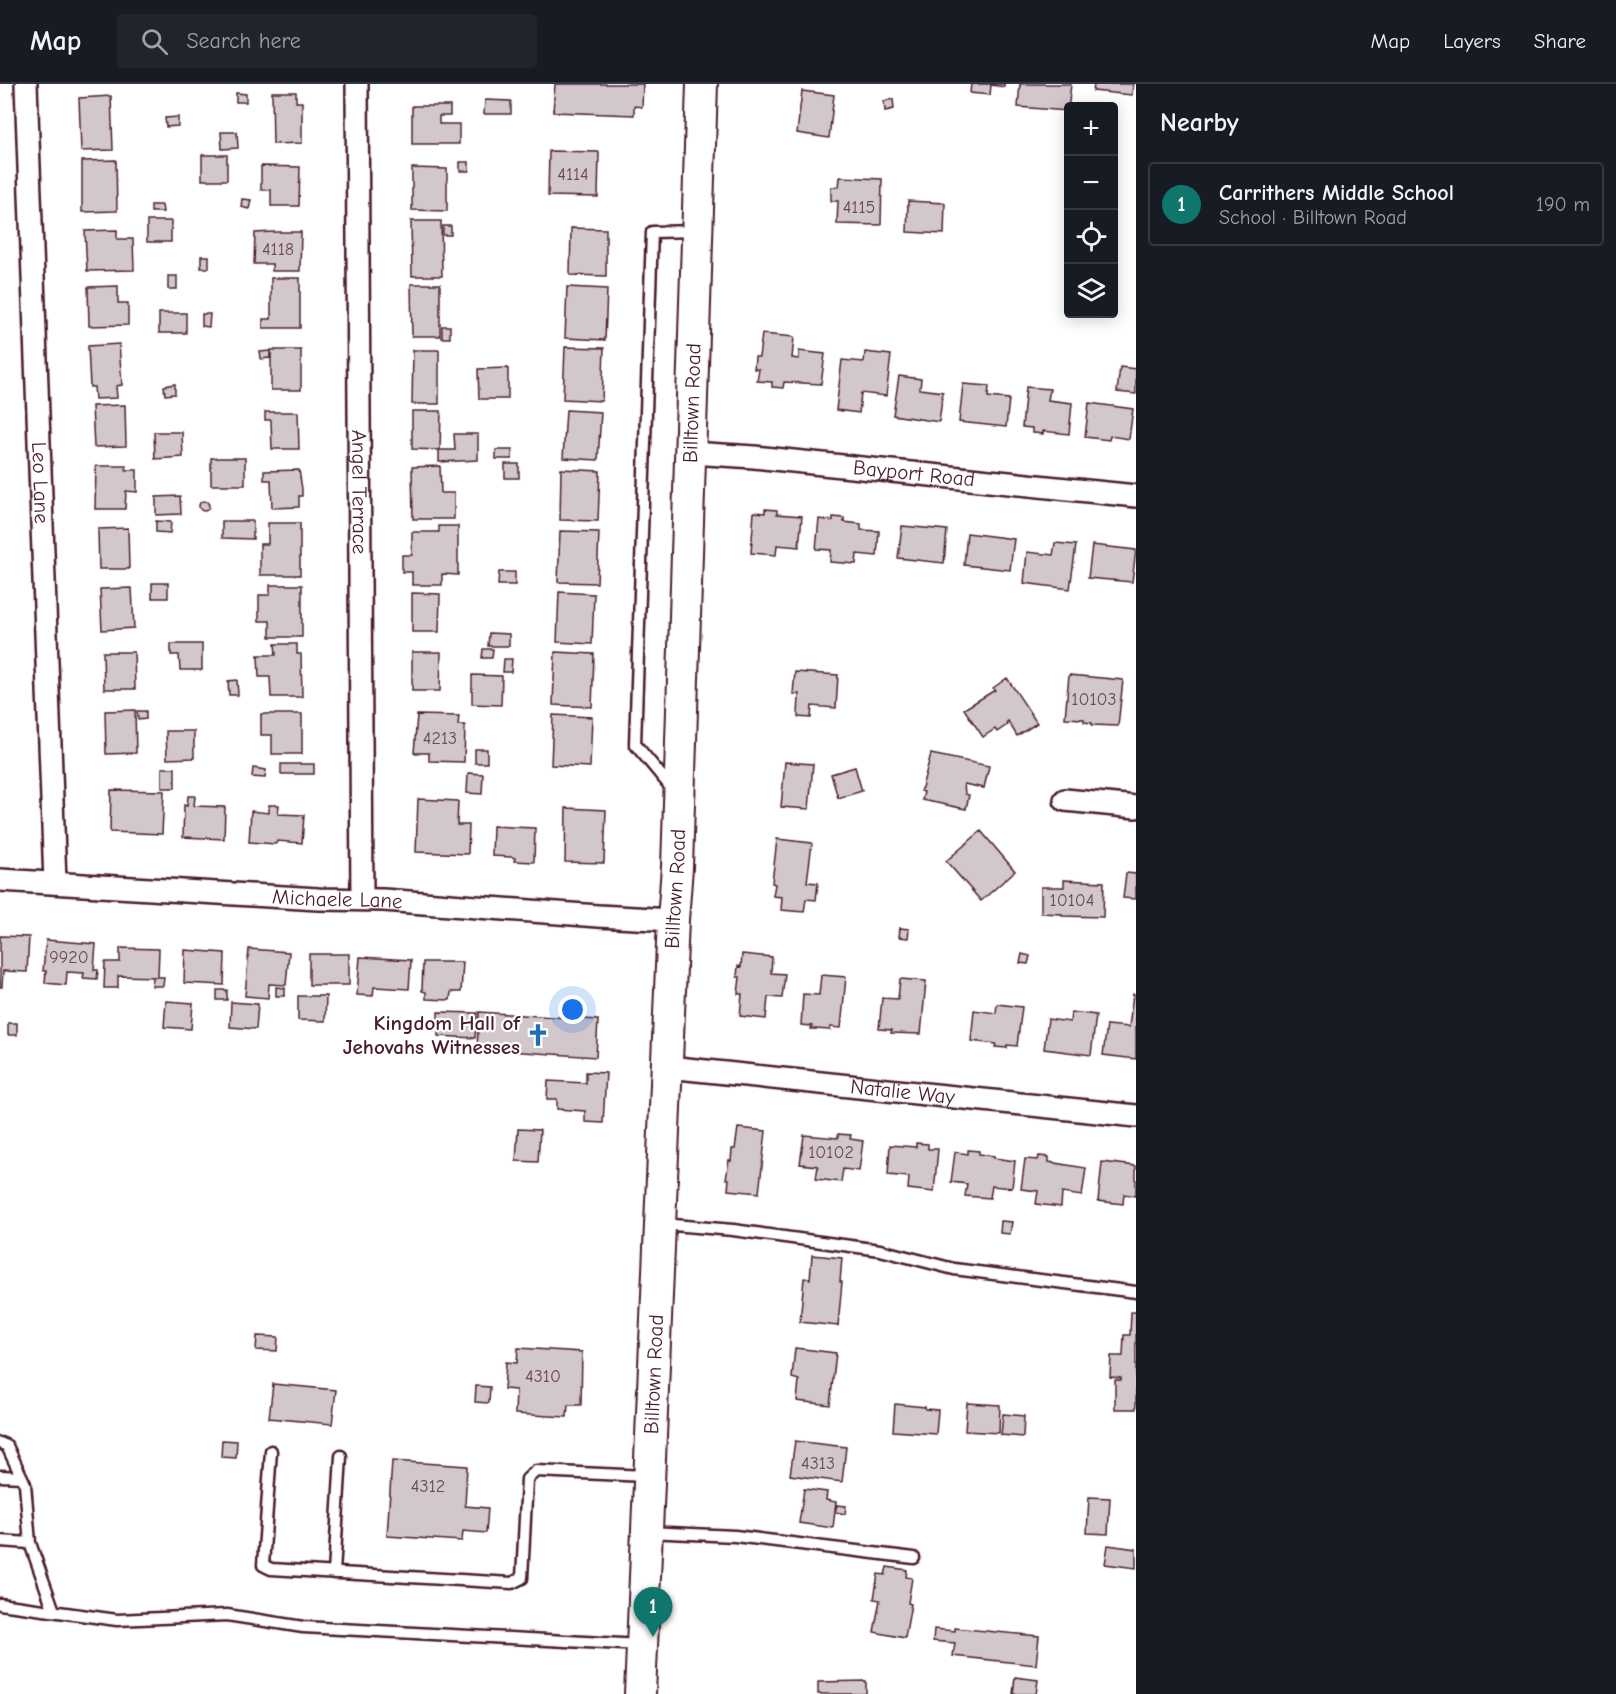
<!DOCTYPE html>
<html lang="en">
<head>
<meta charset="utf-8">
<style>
	body { margin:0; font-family:"Comic Neue",sans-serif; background:#20242c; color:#f1f3f6 }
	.controls { position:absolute; right:18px; top:18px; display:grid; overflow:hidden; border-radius:6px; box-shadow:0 3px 15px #0003 }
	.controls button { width:54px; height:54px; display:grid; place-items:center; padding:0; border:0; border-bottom:2px solid #363941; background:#171b24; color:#f1f3f6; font:30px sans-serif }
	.you { position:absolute; left:573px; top:926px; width:21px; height:21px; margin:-15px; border:4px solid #fff; border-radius:50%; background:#1a73e8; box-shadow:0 0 0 9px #1a73e833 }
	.badge { display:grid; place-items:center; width:39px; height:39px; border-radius:50%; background:#0f766e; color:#fff; font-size:20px; font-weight:700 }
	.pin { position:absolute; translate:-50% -50px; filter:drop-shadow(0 2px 3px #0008) }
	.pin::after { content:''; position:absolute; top:32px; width:21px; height:18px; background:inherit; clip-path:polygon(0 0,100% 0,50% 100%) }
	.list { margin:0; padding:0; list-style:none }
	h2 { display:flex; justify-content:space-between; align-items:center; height:78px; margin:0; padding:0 24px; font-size:26px }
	h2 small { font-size:20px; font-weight:400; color:#9ea1a6 }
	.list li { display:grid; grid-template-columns:39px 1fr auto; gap:18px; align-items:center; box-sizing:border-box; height:84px; margin:0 12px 12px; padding:0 12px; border:2px solid #363941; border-radius:6px }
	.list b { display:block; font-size:22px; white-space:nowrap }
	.list p { margin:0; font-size:20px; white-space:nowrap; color:#9ea1a6 }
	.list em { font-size:20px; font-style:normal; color:#9ea1a6 }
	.icon { flex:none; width:33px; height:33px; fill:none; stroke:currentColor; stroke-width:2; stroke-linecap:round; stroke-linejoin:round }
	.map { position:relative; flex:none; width:1136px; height:1610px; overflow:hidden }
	header { display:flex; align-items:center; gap:36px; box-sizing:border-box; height:84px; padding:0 30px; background:#171b24; border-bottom:2px solid #363941 }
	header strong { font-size:28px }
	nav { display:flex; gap:33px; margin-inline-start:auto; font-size:21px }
	.search { width:420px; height:54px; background:#20242c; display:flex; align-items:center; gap:15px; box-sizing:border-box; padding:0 21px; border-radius:6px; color:#9ea1a6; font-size:22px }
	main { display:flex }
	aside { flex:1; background:#171b24 }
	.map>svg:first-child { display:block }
</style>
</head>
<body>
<header>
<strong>Map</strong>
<div class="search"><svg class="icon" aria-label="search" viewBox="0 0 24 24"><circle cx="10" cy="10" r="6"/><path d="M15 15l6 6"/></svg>Search here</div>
<nav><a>Map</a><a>Layers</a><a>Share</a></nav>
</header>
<main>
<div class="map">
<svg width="1136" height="1610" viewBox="0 0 1136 1610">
	<rect width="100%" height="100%" fill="#fff"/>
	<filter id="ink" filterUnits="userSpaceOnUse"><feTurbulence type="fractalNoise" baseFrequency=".0167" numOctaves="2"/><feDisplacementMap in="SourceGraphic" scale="12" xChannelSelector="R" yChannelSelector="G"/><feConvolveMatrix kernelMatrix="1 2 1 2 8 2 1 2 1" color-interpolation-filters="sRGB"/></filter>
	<g filter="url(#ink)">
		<!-- building -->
		<path fill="#d2c7cb" stroke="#4a1f2b" stroke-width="1.5" d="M555,0H643L642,23L634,22V31L553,28Z
			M971,0H1004V3L991,1L990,11L970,9Z
			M1020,0H1071L1068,27L1018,23Z
			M1094,0H1133L1132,11L1093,7Z
			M802,7L834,11L829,54L797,49Z
			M272,8H296V18H302V59L273,60Z
			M236,9L246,10V18H236Z
			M111,12L113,66L81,67L79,14Z
			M893,15L894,25L885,27L884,17Z
			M485,16L511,17V30H484Z
			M412,22H450V32H439V40H459V60H412Z
			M178,33V42L166,43L165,34Z
			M221,48H237L238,64L222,65Z
			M549,67L599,68L598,113L548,112Z
			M202,71H227V96H202Z
			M116,76L117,127L82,128V77Z
			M460,78H469V87H460Z
			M261,82L300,83L299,122H271V106H261Z
			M412,84L447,85V127L412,126Z
			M840,93L882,95L881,141L837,140L838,117H831V103H839Z
			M242,115L251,116L249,125L241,123Z
			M908,117L945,119L944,150L907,148Z
			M151,121H162L163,128H151Z
			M147,137H171V158H147Z
			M411,137H441L442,192H412Z
			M443,142H451V151H443Z
			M571,144L606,145V192L570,191Z
			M117,146V155H133L134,186L87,187L85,147Z
			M273,148H301L300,187H272V180H254L255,149Z
			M201,172H209V184H201Z
			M168,192H177V205H168Z
			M271,194H300V244H263V235H271Z
			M411,200H440V252H412Z
			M118,202V219H128V241L89,242L88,203Z
			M567,203L607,205L605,256L565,254Z
			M159,229H186V249H159Z
			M202,230H210L209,243L202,242Z
			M442,242H450V254H442Z
			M762,250L794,253L792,274L799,275V267L825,270L821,300L784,298L783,304L772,303V298L757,297L759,285H754L755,273H759Z
			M119,260L122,301L116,302L117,314L95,315L94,303H90L88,262Z
			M565,263L604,264L602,317L563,315Z
			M271,266H301V306H271Z
			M413,266H439V320H412Z
			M270,267V274L261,275L260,268Z
			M865,268L891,271L886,312L861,309L859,329L836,326L842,276L864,278Z
			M1120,283L1136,285V310L1117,308Z
			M508,284V315H479L478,285Z
			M899,292L921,295L920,305L943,308L939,338L893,331Z
			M175,300V310L165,311L164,302Z
			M963,300L989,302L988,313L1009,315L1006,343L959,338Z
			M1026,303L1050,305L1048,316L1072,319L1069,350L1043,347V350L1034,349H1032V344L1022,343Z
			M1089,319L1133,325L1129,355L1110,352L1109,356L1085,353Z
			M125,321L126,362L94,363L92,322Z
			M566,326L601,328L598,376L563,374Z
			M412,327H441L440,366L412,365Z
			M265,328H298L299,365H272L271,336H265Z
			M154,348H182L183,373L155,375Z
			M454,350H478V376L439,378V366H455Z
			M496,366H512V375H496Z
			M211,374H245V401H211Z
			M505,380H519V394H505Z
			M96,382H126V386H137V408L126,407L125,425H95Z
			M440,382L441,409H454V435H413L412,383Z
			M561,385L600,387L598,437L560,436Z
			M299,386L302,405V412H299V423L272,424L271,396H264V387Z
			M180,412L181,430L156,431V413Z
			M199 422a5 5 0 1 1 10 0a5 5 0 1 1-10 0Z
			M765,425L777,426V430L802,432L799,463L777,461L776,471L751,469L754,428L765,429Z
			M833,433L844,434V438L861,440V446L879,447L877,472L857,470L856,480L830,478L831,466L816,465L819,435L833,437Z
			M156,437L171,438L170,449L156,448Z
			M222,437H253V455L222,454Z
			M268,439H300V491H260V460H268Z
			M439,442H458V491L442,490V501H412V488H402V471H412V448H439Z
			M902,442L947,446L944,479L898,474Z
			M128,444L129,485H99L98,445Z
			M560,447L599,448L597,499L558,498Z
			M967,449L1014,455L1010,486L964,481Z
			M1055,459L1076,461L1070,505L1024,499L1027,468L1053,471Z
			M1092,461L1136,466L1132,498L1088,494Z
			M499,488H515V501H498Z
			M152,499H168V514H152Z
			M270,501H302V553H270V537H259V511H270Z
			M132,504L134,544L102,546L100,505Z
			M559,508L594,510L592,560L557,558Z
			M412,509L440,510L439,548H412Z
			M489,549L509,550V562H488Z
			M171,560H202V586H180L179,571H171Z
			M275,560H297V570H301L302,613H271L270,593H259L258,571H276Z
			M483,565H493L492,574H482Z
			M103,568H134L135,605H104Z
			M412,568H441L440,607H412Z
			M555,568L594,570L592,623L553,621Z
			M504,575H512L511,588H503Z
			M795,588L838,591L836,624L812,622L811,634L798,633L799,610H793Z
			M472,591L502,592L501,621L472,620Z
			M1069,591L1123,596L1118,642L1092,641V639L1084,638V635L1065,634Z
			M1007,594L1037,639L1017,652L1008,637L1006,639L1007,641L997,648L995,645L983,653L964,625L995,606L993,604Z
			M237,596L238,611H229L228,597Z
			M135,626L136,669L106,670L105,627Z
			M137,627H146V635L138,636Z
			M261,630H302V670H272V651H261Z
			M417,631L459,632L458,641H465L464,678L429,677V669H414Z
			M553,631L592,633L590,683L551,681Z
			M166,647H194V674L167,675Z
			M475,665H487V679H475Z
			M931,670L989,682L984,704L964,700L965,710L969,711L966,725L922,716L924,708L921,707Z
			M785,678L813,680L809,725L781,723Z
			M281,680H314V690H281Z
			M855,683L862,707L838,714L831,690Z
			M162,684H175V704H162Z
			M253,684L266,686L265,694L252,693Z
			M468,689L483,690L482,710L467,709Z
			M111,706L164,707L162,750L110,748Z
			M188,712H195L194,722L225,723L224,755L183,753L184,721L187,722Z
			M418,715L458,717L457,741H469L468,770L416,768Z
			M269,721H279L278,730L304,731L302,759L277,757L276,760L249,758L251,727L269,729Z
			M566,724L606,726L604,779L565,778Z
			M493,742L535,744L534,778L514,777L515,774L512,773L492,772Z
			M981,747L1015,787L981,817L946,777Z
			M777,755L812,759L807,798L818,799L816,816L806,815L804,828L781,826L782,813L773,812L775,800L772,799Z
			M1126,789L1136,790V815L1123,814Z
			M1064,796L1104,798L1103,833L1062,832V830L1041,829V803H1064Z
			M900,844L909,845L908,854L899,853Z
			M0,852L29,853L27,888L3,887L2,903H0Z
			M46,856L96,860L94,886H98L97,895L83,894L84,889L67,888L66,901L45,899L46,887H43Z
			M120,864L159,865L158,893L118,892V904H104L105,878H120Z
			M249,865L289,868L286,901L269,900L268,914L245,912Z
			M185,866L225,869L224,901L184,899Z
			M309,870H349V901H309Z
			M742,870L772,873L771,889L785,890L782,914L768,913L766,935L740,932L742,910H738L740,893H737L738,882L741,883Z
			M1022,870L1030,872L1028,880L1020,879Z
			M360,873L411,876L409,905L374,903L373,912L357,911Z
			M423,878H463L461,908H451L450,916L426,915V908L422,907Z
			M821,891L846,893L841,944L830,943V946L814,945H811L812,942L801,941L803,910L819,911Z
			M153,893H164L163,902H152Z
			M900,895L926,897L921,950L891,949L892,946L879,945L882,914L898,915Z
			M276,903L285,904V912H276Z
			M217,906H227V916H217Z
			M1133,910L1136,911V975L1103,971L1107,941L1129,943Z
			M298,912H326L325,937L298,936Z
			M166,917L193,919L191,945L164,943Z
			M231,918L258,920L256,945L230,943Z
			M997,920L1022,923L1017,962L1007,961V964L995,963L996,960L971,957L974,926L996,929Z
			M438,928L477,929L475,954L438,952Z
			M479,928L598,936L596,973L477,965Z
			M1071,928L1096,931L1091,971L1044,965L1048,935L1070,938Z
			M8,939H17V951H8Z
			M586,988L606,989L603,1039L585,1038V1027L557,1025V1015H547L548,997L586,999Z
			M738,1044L766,1047L759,1109L728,1106L729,1095H726L729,1076L731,1077L732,1065H735Z
			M518,1045L540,1046L538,1078L516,1077Z
			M838,1050L851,1051L850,1055L863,1057L859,1087L843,1085L841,1098L816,1095L818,1082L800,1080L804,1051L838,1054Z
			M916,1059L928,1060V1065H938L934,1108L908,1105L909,1093L888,1091L890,1061L916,1063Z
			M968,1066L979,1067V1070L994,1072V1074L1015,1077L1012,1104L992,1102L990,1114L965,1112L967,1100L951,1098L955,1068L968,1070Z
			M1039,1072L1049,1073V1078L1086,1084L1082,1112L1062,1109L1061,1123L1036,1120L1038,1107L1021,1105L1025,1075L1038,1076Z
			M1102,1078L1136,1082V1112L1124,1110L1123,1120L1098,1117Z
			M1001,1137L1012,1138L1010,1150L1000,1149Z
			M812,1171L842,1174L840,1198H842L838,1242L800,1238L804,1194L810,1195Z
			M1131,1228H1136V1325H1115V1296H1121V1294L1110,1293L1111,1272H1123L1124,1251H1130Z
			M257,1252L278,1253L277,1267L256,1266Z
			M518,1264L582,1268L581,1321H568L567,1333L515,1330L516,1306L504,1305L506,1278L517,1279Z
			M795,1264L836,1269L830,1321L797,1317L799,1296L792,1294Z
			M273,1300L336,1306L332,1340L269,1334Z
			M476,1302L490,1303L489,1319L475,1318Z
			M967,1319L1000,1321L999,1349L965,1347Z
			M895,1320L925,1323V1325L938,1326L936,1350L893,1347Z
			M1003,1330L1024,1332L1023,1353L1001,1351Z
			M222,1356L237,1357L236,1374L221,1373Z
			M795,1357L846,1363L842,1398L790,1391Z
			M392,1377L467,1382L465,1422L488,1424L486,1449L463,1447L462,1457L387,1452Z
			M804,1405L827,1408L826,1416L836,1418L833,1444L799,1439Z
			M1089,1413L1110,1414L1108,1450L1087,1449Z
			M837,1421L846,1422L845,1430L835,1428Z
			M1108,1461L1136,1465V1484L1105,1480Z
			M887,1483L907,1486L906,1493L912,1494L908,1519L911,1520L905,1554L874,1548L880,1516L874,1515L878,1490L885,1491Z
			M955,1544L1039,1552L1036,1581L953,1572L955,1559L933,1557L934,1545L955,1547Z
			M1015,1593L1038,1596L1036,1610H1013Z
			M866,1597V1610H818V1598Z"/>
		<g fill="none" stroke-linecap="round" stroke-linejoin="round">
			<!-- lane casing -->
			<g stroke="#4a1f2b" stroke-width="15">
				<path id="lane" d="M674,707L635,660L652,148L697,147
					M661,1140L733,1146L880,1166L954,1185L1136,1208
					M0,1359L7,1362L25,1400L30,1459L54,1527
					M271,1367L263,1481L271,1485L512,1499L522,1494L527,1395L536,1387L646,1392
					M0,1392L22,1393
					M647,1448L735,1452L914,1474
					M0,1457L30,1459
					M334,1489L341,1372
					M0,1520L117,1536L227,1531L303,1543L641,1561"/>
			</g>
			<!-- street casing -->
			<g stroke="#4a1f2b" stroke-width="26">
				<g id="street">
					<path id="s1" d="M26,0L55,798"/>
					<path id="s2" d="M357,0L362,815"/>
					<path id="s3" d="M691,369L754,373L1136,412"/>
					<path d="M1065,716L1136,723"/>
					<path id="s4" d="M0,796L318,815L383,816L598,832L673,836"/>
					<path id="s5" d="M668,983L1136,1032"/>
				</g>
			</g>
			<!-- secondary casing -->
			<g stroke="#4a1f2b" stroke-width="34">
				<g id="secondary">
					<path id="s6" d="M640,1610L673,836L677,783L702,0"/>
				</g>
			</g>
			<!-- lane -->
			<use href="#lane" stroke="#fff" stroke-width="10"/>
			<!-- street -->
			<use href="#street" stroke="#fff" stroke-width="21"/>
			<!-- secondary -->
			<use href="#secondary" stroke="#fff" stroke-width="30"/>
		</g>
	</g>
	<!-- icons -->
	<defs>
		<g id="church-bare" transform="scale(1.8)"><path d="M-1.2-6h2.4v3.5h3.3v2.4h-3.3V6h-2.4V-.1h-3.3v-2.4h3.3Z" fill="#1f6fb2" stroke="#fff" stroke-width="2.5" paint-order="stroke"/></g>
	</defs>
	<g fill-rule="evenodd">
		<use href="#church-bare" x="538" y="951"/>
	</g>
	<g text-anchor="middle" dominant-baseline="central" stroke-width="4.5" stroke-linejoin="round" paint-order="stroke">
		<!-- number labels -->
		<g font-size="18" fill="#6c4953">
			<text x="573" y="90">4114</text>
			<text x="859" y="123">4115</text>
			<text x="278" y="165">4118</text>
			<text x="1094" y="615">10103</text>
			<text x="440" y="654">4213</text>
			<text x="1072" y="816">10104</text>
			<text x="69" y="873">9920</text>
			<text x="831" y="1068">10102</text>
			<text x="543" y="1292">4310</text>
			<text x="818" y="1379">4313</text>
			<text x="428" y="1402">4312</text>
		</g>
		<!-- street labels -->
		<g font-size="21" fill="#4a1f2b" stroke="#fff">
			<text stroke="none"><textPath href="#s6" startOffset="1292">Billtown Road</textPath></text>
			<text stroke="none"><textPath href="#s3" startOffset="224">Bayport Road</textPath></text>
			<text stroke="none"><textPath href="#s1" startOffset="399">Leo Lane</textPath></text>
			<text stroke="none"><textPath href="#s2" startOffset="408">Angel Terrace</textPath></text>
			<text stroke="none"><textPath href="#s6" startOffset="806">Billtown Road</textPath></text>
			<text stroke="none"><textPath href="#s4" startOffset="338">Michaele Lane</textPath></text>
			<text stroke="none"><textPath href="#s5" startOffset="236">Natalie Way</textPath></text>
			<text stroke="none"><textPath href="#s6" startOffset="320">Billtown Road</textPath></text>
		</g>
		<!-- poi labels -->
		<g font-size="21" font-weight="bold" fill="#4a1f2b" stroke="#fff" text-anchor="end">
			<text x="520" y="939">Kingdom Hall of<tspan x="520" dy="24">Jehovahs Witnesses</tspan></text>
		</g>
	</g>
</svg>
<div class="controls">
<button>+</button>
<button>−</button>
<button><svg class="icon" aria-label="locate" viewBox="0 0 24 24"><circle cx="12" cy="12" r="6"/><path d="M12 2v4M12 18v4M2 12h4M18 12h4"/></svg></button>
<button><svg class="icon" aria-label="layers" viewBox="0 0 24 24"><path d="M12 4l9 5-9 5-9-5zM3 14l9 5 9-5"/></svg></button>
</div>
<div class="you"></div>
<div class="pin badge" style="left:653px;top:1553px">1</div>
</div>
<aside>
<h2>Nearby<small></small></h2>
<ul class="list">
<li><span class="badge">1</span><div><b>Carrithers Middle School</b><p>School · Billtown Road</p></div><em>190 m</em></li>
</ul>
</aside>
</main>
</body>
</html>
